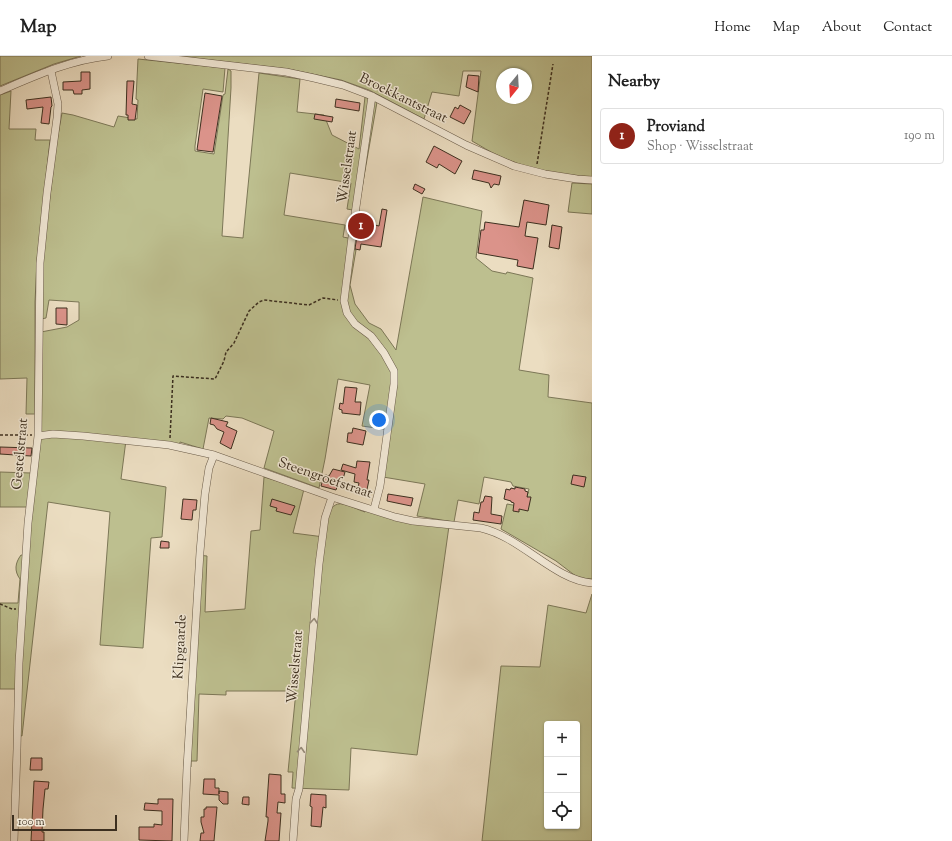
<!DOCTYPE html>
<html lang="en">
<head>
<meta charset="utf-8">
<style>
	body { margin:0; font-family:"Sorts Mill Goudy",serif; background:#f6f6f6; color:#222 }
	.controls { position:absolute; right:12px; bottom:12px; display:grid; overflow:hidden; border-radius:4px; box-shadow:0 1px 3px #0004 }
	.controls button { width:36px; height:36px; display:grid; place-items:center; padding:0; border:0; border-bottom:1px solid #e0e0e0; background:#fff; color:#222; font:20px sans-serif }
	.compass { position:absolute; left:496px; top:12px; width:36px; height:36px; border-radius:50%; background:#fff; box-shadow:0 1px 3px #0004; rotate:198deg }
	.scale { position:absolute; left:12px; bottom:10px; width:105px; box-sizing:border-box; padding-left:4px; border:2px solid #3c2f1f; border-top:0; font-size:11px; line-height:14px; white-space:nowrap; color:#3c2f1f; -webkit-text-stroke:3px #f2e9d7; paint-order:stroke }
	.you { position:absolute; left:379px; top:364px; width:14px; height:14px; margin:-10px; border:3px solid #fff; border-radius:50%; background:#1a73e8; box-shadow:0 0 0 6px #1a73e833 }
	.badge { display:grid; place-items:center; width:26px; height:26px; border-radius:50%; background:#8f2418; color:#fff; font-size:13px; font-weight:700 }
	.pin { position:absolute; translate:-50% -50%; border:2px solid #fff; box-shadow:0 1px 4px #0006 }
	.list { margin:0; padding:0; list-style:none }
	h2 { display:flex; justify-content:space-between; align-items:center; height:52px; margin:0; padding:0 16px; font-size:17px }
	h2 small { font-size:13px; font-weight:400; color:#767676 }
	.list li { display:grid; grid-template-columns:26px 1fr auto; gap:12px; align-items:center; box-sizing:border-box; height:56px; margin:0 8px 8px; padding:0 8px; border:1px solid #e0e0e0; border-radius:4px }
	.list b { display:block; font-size:15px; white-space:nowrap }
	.list p { margin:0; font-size:13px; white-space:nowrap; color:#767676 }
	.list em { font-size:13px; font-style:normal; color:#767676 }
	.icon { flex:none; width:22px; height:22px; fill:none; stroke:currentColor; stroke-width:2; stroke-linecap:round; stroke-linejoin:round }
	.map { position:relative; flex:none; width:592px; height:785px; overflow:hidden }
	header { display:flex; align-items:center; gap:24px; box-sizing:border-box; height:56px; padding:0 20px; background:#fff; border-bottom:1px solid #e0e0e0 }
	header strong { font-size:19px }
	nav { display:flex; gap:22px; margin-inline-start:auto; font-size:14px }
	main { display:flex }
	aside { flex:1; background:#fff }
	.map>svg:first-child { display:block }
</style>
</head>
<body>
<header>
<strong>Map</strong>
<nav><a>Home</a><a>Map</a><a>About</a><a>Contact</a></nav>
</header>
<main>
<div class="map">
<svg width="592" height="785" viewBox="0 0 592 785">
	<rect width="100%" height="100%" fill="#ebddc1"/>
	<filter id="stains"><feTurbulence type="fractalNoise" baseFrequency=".005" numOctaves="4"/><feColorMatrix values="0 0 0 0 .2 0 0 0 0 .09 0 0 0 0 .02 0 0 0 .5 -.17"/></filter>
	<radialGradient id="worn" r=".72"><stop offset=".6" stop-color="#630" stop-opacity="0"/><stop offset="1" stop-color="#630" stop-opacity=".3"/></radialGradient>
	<!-- green -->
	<path fill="#bdbf8f" stroke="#7c7757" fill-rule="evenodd" d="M0,0H81L54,8L0,30Z
		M175,0H592V121C561,119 527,113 499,100C490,96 481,90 472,85L481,15H463L459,40L432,36L424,63L369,34L341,24L288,13ZM502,18H526V42H502Z
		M138,3L225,12L223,36L203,33L195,90V95L214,98L223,39L225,38L228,13L231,15V32L222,180L243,182L259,17L300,23L297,56L324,59L332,79L359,93L365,41L377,46L358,155L347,153L351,127L290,117L284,159L345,169L343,181L353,183L351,193L356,194L350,229L355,248L369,267L381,273L396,294L423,141L482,155L476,202L492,215L506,218L507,216L533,222L519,314L549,319L548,341L592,347V523L580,522L573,518L556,505L501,473L507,448L524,451L529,433L513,430L511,426L484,421L479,448L458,444L454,466L417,460L425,428L383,421L390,374L362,370L370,329L338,323L325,403L319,432L264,412L274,375L242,362L226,360L223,363L209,362L203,393L180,386L179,390L126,384L121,423L166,431L162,481L151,482L143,592L100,589L110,456L48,446L22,680L19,679L21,633H0V547H18L20,523C14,515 15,507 21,499L28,500L41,276L67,271L79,264V246L49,244L46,262L41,263L42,205L56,90L62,57L73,59L114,71L118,60L137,63L138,44L136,43Z
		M11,35L9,73H36L35,84H50L37,205L35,246V358H26L27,322L0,323V39Z
		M572,127L592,128V158L568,156Z
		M0,416L31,417L27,451H0Z
		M264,421L304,433L293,477L324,481C326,470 327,445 343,448C350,449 358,454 365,456L366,453L449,470L417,699L351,692L349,734L292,732L293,716H288L296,635H226V639L199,638L197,705H191V711H184L197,499L207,500L205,556L245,553L251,475L260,474Z
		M592,538V785H482L501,610L540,611L548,549L586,557ZM547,668H577V770H547Z"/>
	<!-- building -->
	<path fill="#db938a" stroke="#3c2f1f" d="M81,16H90V33L82,34V38H74L73,34H63V26L81,25Z
		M468,19L479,20L478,36L466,31Z
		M127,25H134L132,48L137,49L135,64H128V59H126Z
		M205,37L222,40L213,96L197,94Z
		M51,41L52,50L51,51L49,68L41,67L43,51L27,53L26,44Z
		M336,43L360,47L359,55L335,51Z
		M460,49L471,55L464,68L450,61L455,51L458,53Z
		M315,58L333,61L332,66L314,63Z
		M434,90L462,105L455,118L439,108L437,112L426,106Z
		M474,114L501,120L499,129L494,128L491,132L489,127L472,123Z
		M415,128L425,133L422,138L413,133Z
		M524,144L549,149L546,169L527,166L525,180L538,182L533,213L517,210L518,204L478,197L481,174H484L485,166L519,171Z
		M382,153L387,154L381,191L361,188L360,194L355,193L357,179L365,180L367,167L379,170Z
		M552,169L562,171L559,193L549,191Z
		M56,252H67V269L56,268Z
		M345,331L357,332L355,346H361L360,359L342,357V354L339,353L340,347L343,348Z
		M211,362L228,366L226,370L237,375L231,393L220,387L224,376L217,373L214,369L210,368Z
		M353,372L366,375L363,389L347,386L348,377H352Z
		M0,391L32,392L31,400L0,398Z
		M357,405L370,406L367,424H369L366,438L357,436L359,427L354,426L355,418L341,414L343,408L356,412Z
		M333,413L345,416L343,423L340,422L336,434L321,430L324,420L326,419L329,420Z
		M573,419L586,421L584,431L571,428Z
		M515,431L525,433V435L528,436L527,441H531L528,455L519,453V456L513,455L514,447L511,446V445L504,443L506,433L510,434L511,432L515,433Z
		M388,438L413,442L411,450L387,445Z
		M485,440L492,441L491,458L502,460L501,468L473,464L474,456L479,457L481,446H483Z
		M183,443L197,444L196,454H193L192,464L181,463Z
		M272,443L295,450L291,459L276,455L277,452L270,450Z
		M161,485L169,486V492H160Z
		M31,702H42V714H30Z
		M269,718L281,719V738H285V747L278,746L277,757H281L279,785H265L268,765V761H266Z
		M204,723H215V732H219V738V735L228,736V748H223L219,744V739L203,738Z
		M34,725L49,726L48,733H45L43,753L42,776H44V785H31Z
		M311,738L326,739V752L323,751L321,771L311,770L312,751L310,750Z
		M243,741H249V749L242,748Z
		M158,743H173L172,785L139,784V771H154V768L162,769V755L144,754L145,747L158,748Z
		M206,751H217L214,785H200L201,777H204L201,766V761H204V753H206Z"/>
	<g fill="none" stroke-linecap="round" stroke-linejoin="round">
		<!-- minor casing -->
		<g stroke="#685a48" stroke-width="8">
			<path id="minor" d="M148,0L286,16L314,22L343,29L372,40L466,89L514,110L545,118L577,123L592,124
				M0,35C35,20 70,4 108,0
				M372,40L354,165L344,245L347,257L355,268L371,280L384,297L394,315V328L380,430L374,453
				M38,380L53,378L83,380L169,389L214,399L332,441L395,461L413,465L481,472C521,481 554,524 592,527
				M14,785L17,693L19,607L28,467L38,380L40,207L47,137L57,62L58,48L51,15
				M184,785L187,712L200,496L205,438L209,412L214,399
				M293,785L296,743L299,733L319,508L325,462L332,441"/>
		</g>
		<!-- path -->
		<path stroke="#3c2f1f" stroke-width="1.5" stroke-dasharray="3 2" stroke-linecap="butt" d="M537,108L553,8
			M0,379H32
			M170,382L173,320L215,323L224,305L226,296L234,287L249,255L259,246L264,244L309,249L323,242L338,244
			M0,548L12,553H16"/>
		<!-- minor -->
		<use href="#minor" stroke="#f2e9d7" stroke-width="7"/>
	</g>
	<!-- one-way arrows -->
	<defs><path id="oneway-chevron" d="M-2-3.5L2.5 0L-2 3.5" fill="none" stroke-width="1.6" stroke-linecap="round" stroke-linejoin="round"/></defs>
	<g stroke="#978c7b">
		<use href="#oneway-chevron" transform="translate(314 565) rotate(-85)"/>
		<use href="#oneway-chevron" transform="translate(301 694) rotate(-86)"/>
	</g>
	<g text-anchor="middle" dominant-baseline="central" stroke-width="3" stroke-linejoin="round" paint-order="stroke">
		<!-- street labels -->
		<g font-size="14" fill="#3c2f1f" stroke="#f2e9d7">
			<text transform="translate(403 43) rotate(26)">Broekkantstraat</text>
			<text transform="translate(348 111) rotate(-82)">Wisselstraat</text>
			<text transform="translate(21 398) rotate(-85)">Gestelstraat</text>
			<text transform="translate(325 423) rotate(19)">Steengroefstraat</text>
			<text transform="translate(181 591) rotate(-87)">Klipgaarde</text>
			<text transform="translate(296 611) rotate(-85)">Wisselstraat</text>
		</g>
	</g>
	<rect width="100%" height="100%" filter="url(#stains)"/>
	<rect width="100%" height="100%" fill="url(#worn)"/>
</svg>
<div class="controls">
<button>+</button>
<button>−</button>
<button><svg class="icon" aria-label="locate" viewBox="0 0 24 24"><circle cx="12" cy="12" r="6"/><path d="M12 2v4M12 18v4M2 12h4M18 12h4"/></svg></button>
</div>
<svg class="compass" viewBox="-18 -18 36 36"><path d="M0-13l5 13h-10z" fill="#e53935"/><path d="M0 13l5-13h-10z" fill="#767676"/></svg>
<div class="scale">100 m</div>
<div class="you"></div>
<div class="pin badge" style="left:361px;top:170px">1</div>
</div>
<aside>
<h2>Nearby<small></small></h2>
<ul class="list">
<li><span class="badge">1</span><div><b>Proviand</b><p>Shop · Wisselstraat</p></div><em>190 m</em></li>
</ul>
</aside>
</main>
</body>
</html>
